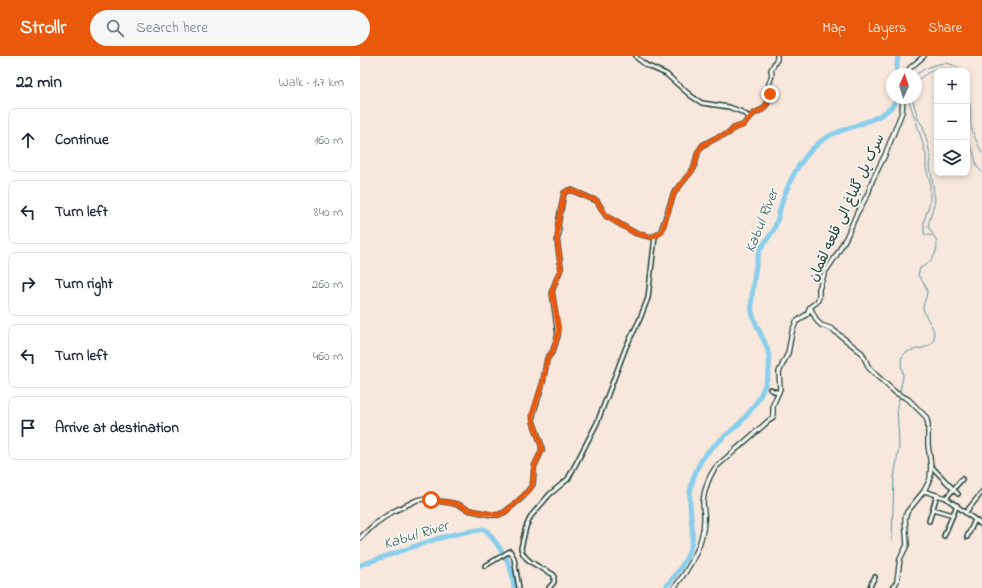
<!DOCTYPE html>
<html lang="en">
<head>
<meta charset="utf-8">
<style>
	body { margin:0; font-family:"Indie Flower","Playpen Sans Arabic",sans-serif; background:#f6f6f7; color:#1f2937 }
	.controls { position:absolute; right:12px; top:12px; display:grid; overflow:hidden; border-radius:8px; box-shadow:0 2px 6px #0003 }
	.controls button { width:36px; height:36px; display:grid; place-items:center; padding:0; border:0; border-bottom:1px solid #e0e1e3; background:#fff; color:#1f2937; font:20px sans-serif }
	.compass { position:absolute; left:526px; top:12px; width:36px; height:36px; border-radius:50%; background:#fff; box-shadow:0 2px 6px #0003; rotate:3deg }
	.stop { position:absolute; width:12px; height:12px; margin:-9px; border:3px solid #ea580c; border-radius:50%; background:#fff }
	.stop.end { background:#ea580c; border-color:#fff; box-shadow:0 1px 4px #0008 }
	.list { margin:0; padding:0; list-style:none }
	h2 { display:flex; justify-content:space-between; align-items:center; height:52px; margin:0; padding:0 16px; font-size:17px }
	h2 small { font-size:13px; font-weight:400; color:#747a83 }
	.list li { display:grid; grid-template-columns:26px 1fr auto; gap:12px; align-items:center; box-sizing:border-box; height:64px; margin:0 8px 8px; padding:0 8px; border:1px solid #e0e1e3; border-radius:8px }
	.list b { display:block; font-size:15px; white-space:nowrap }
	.list em { font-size:13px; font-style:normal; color:#747a83 }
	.icon { flex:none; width:22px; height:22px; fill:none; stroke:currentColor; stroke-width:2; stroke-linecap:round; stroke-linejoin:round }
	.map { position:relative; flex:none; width:622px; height:532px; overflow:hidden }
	header { display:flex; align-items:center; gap:24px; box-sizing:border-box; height:56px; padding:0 20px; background:#ea580c; color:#fff }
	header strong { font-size:19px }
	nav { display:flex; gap:22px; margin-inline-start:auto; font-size:14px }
	.search { width:280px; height:36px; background:#f6f6f7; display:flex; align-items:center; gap:10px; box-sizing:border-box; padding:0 14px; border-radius:22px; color:#747a83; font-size:15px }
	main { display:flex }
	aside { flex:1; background:#fff }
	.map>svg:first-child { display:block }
</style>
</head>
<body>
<header>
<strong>Strollr</strong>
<div class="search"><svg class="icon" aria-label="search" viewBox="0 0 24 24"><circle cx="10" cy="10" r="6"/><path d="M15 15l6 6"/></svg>Search here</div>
<nav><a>Map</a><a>Layers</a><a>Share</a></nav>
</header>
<main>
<aside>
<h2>22 min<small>Walk · 1.7 km</small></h2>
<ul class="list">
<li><svg class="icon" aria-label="ahead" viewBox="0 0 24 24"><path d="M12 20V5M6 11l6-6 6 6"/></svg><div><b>Continue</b></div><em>160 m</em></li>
<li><svg class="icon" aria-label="left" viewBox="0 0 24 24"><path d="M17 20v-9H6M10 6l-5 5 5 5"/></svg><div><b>Turn left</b></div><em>840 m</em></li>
<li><svg class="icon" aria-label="right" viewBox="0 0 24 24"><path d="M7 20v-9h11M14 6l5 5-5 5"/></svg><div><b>Turn right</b></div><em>260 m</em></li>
<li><svg class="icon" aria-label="left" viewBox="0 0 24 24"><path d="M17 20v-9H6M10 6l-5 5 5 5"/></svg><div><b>Turn left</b></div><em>460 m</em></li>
<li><svg class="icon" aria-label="arrive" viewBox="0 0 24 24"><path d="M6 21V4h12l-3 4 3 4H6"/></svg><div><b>Arrive at destination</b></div></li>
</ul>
</aside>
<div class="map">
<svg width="622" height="532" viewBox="0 0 622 532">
	<rect width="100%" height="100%" fill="#f7e7dc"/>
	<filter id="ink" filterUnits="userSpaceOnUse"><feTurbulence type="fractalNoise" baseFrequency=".025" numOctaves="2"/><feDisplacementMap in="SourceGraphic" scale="8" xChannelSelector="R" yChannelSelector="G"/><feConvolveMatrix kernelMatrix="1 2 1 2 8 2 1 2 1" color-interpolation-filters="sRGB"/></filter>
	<g filter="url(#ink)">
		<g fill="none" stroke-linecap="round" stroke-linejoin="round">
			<!-- stream -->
			<path stroke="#5f94a2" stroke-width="1" d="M556,19C566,10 591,0 600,15
				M556,25C569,16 575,10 591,13L592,15
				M607,38C612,51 610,57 611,70C612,76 619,91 622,97
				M548,42L560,78L566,99V112L570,126V146L564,165V178L572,180
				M607,84L613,95L617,111L622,116
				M540,337C540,331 543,325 543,319C542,313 540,306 542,301C549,288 576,298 574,278C573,268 564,260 563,252C563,249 564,247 565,244C570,233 564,228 558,219L560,212C570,208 580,196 576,184C574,179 570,175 568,170L575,144L570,109L571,101L563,70L559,65L552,42
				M532,484L534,422L539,391L537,349L540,340"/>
			<!-- river -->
			<path stroke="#8aceeb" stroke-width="5" d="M536,18L538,0
				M0,509L76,483L100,477L124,473L127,475C142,495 152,505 154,532
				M305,532C316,519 329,503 332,485C334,470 329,456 330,440C330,428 336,414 342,403C350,391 362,383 372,374C390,359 406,336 409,313C412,288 396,276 392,256C390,245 396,206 399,196C403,187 410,181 414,173C419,162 420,149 425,138C432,119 444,99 460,86C465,82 472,78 478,76C493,70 534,60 536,42"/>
			<!-- minor casing -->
			<g stroke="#1f3d34" stroke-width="6">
				<path id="minor" d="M276,0L277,2L286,9L306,18L331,40L342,47L369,51L382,56L389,61
					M410,333L418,337
					M571,410L598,438
					M564,435L586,442L622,469
					M586,442L602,423
					M573,453L593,459
					M606,456L622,436
					M569,465L577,439
					M584,480L597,449
					M607,481L615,464
					M125,510L150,495L154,502L159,532
					M189,532L194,526V519C183,512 163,506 161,492L166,471L171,460L190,438L208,423L237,367L266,291L279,265L288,242L295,180
					M510,532L511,528L515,521"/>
			</g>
			<!-- tertiary casing -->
			<g stroke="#1f3d34" stroke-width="6">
				<path id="tertiary" d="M546,18L550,12L564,0
					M450,251L457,265L461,269L472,273L502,297L509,312L517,320L536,337L548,343L566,361L568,368V389L571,410L570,423L564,435L547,456L545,463L547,489L540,503L537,525L533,532
					M0,482L16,467L32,456L57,444L62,443L92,447L99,449L109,454L132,459H138L145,456L164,440L173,428L174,411L182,394L181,388L173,365V359L183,326L187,303L193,295L198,279L192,235L201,212L197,184L199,176L198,168L204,137L207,135L211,134L237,145L246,160L275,177L291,181L297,179L301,175L314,137L334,112L338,96L343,89L356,82L369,77L374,72L383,69L393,58L403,53L407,48L410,42L409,28L412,19L411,14L417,3V0
					M314,532C329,513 343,489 344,465C345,458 343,452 343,446C344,434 349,420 356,411L413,361V349L420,333L419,316L428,297L432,276L436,266L447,258L450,251L457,246L459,241V233L465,216L476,200L487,180L497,157L508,138L512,125L525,99L542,56L543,42"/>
			</g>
			<!-- minor -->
			<use href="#minor" stroke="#f6f6f2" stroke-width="3"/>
			<!-- tertiary -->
			<use href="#tertiary" stroke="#f6f6f2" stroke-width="3.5"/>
		</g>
	</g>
	<g fill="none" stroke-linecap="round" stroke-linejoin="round" filter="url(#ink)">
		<!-- route -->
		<path stroke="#ea580c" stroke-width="5" d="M71,444L92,447L99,449L109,454L138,459L145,456L160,443L171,432L173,424L174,411L182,394L181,388L173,365L172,359L183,326L187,303L193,295L199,275L192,235L201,212L197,184L198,168L204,137L207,135L211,134L237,145L246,160L275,177L291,181L297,179L302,175L314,137L334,112L338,96L343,89L356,82L369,77L374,72L384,69L393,58L403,53L407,48L410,38"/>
	</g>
	<g text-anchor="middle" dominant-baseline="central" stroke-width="3.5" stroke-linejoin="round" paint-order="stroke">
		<!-- street labels -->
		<g font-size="14" fill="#1f3d34" stroke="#f6f6f2">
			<text transform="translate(487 152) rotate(-65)">سرک پل گلباغ الی قلعه لقمان</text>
		</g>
		<!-- water labels -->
		<g font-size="15" font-style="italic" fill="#345a59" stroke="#f6f6f2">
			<text transform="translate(402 165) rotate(-68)">Kabul River</text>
			<text transform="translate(56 479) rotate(-17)">Kabul River</text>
		</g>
	</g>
</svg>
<div class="controls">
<button>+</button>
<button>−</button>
<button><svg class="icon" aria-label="layers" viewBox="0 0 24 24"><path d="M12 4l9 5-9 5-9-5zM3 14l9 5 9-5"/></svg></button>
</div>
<svg class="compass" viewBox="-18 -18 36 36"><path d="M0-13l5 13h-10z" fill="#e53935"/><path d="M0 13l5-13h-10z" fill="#747a83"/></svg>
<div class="stop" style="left:71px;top:444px"></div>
<div class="stop end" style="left:410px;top:38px"></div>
</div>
</main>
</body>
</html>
